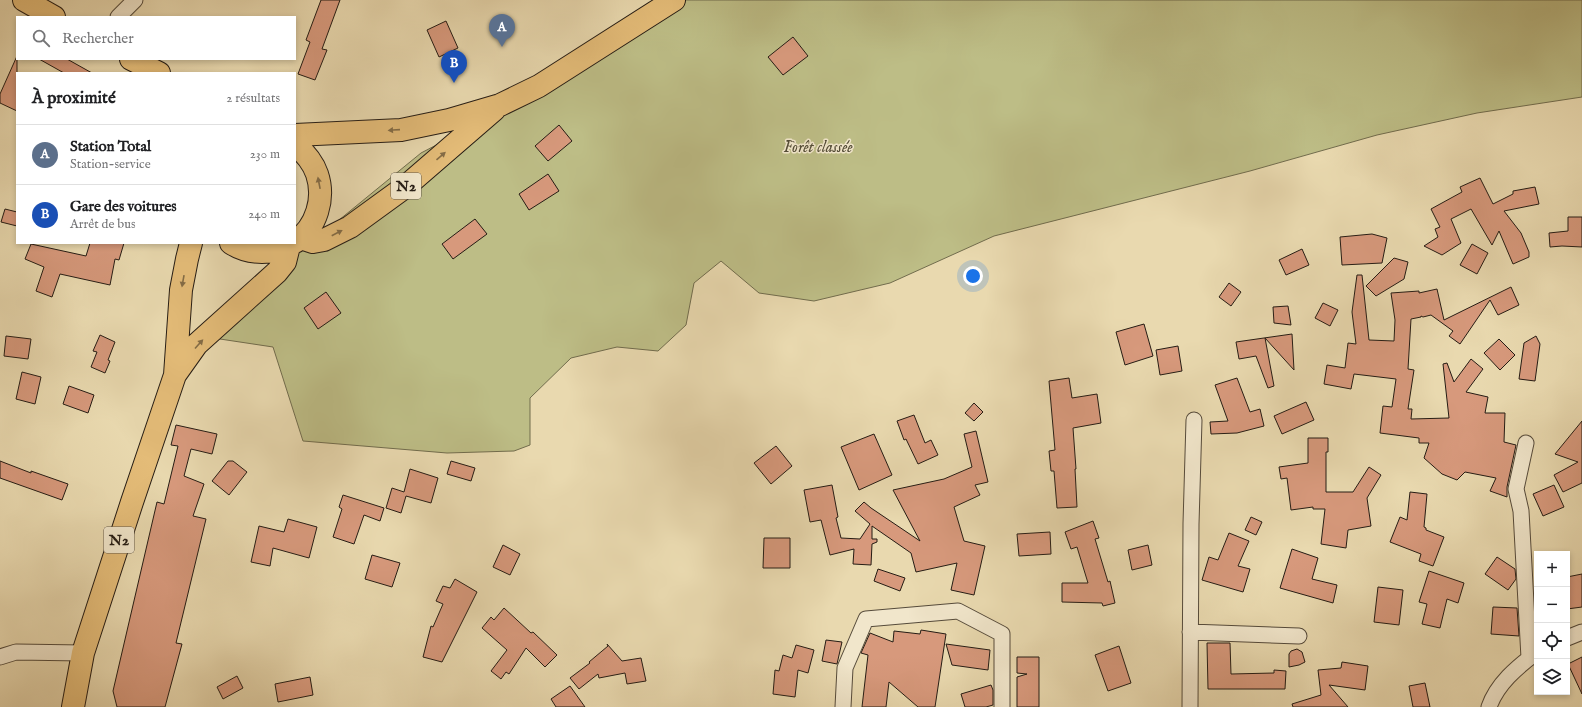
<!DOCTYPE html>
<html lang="fr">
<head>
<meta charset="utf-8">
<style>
	body { margin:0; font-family:"IM FELL English",serif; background:#f2f2f2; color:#202124 }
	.controls { position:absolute; right:12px; bottom:12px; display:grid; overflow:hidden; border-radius:0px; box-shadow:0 2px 6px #0003 }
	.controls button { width:36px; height:36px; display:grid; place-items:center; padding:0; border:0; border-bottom:1px solid #e0e0e0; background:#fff; color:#202124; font:20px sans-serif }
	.you { position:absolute; left:973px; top:276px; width:14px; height:14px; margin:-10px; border:3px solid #fff; border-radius:50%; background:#1a73e8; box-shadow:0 0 0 6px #1a73e833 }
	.badge { display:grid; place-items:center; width:26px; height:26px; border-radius:50%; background:#8f2418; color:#fff; font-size:13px; font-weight:700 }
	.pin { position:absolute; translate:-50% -33px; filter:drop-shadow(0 1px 2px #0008) }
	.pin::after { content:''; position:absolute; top:21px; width:14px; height:12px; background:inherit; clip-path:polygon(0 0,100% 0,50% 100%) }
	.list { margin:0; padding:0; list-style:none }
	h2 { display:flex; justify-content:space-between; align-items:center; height:52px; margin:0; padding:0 16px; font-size:17px }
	h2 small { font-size:13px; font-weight:400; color:#757577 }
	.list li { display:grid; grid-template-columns:26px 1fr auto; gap:12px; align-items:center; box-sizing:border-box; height:60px; padding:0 16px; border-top:1px solid #e0e0e0 }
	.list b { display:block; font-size:15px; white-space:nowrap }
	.list p { margin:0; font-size:13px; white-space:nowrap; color:#757577 }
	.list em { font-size:13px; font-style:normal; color:#757577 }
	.icon { flex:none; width:22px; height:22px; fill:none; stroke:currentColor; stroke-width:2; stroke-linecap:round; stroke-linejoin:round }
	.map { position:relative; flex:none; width:1582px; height:707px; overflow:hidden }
	.search { position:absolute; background:#fff; box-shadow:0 2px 6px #0003; left:16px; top:16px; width:280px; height:44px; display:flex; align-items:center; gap:10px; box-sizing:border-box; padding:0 14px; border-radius:0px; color:#757577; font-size:15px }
	.panel { position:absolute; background:#fff; box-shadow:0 2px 6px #0003; left:16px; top:72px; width:280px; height:172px; border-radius:0px }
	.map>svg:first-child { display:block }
</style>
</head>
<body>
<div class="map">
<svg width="1582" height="707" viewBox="0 0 1582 707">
	<rect width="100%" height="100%" fill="#e9d9af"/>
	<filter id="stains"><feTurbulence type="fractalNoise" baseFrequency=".005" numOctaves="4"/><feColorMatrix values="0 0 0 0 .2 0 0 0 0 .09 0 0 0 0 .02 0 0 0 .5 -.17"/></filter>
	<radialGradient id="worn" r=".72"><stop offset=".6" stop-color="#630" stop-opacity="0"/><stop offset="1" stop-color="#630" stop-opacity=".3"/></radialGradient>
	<!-- green -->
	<path fill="#bdbd86" stroke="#716c4d" d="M655,0H1582V97L1477,113L1377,135L1250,171L994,236L890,283L814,301L759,293L721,261L694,283L686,325L658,351L617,347L571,358L530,398V445L514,451L447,453L303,441L273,347L200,336L235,305L421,153L488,118Z"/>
	<!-- building -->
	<path fill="#d7997c" stroke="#251c14" d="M321,0H340L322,49L327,50L315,80L298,74L310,42L306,40Z
		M446,21L458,48L439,57L427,30Z
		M793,37L808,56L783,75L768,57Z
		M17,56V111L0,103V94Z
		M39,59H67L92,73H64Z
		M559,125L572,141L548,161L535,146Z
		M548,174L559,191L529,210L519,194Z
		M1480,178L1493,204L1513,194V191L1535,187L1539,204L1504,211L1521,233L1529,252V257L1513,264L1499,231L1492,245L1471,209L1451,219L1461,243L1442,255L1424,246L1438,237L1435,229L1440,227L1431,209L1462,192L1460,187Z
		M5,209L17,212V226L1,222Z
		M1568,217H1582V247L1562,246L1550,247L1549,233L1568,231Z
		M475,219L487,234L453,259L442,244Z
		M1372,234L1387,238L1382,263L1342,265L1340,237Z
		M90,243H124L119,260L115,259L110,285L60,274L52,297L36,291L44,267L25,259L31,244L86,256Z
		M1472,244L1488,253L1477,274L1460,265Z
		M1302,249L1309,265L1286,275L1279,260Z
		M1394,258L1408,262L1404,279L1376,296L1366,286Z
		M1357,275H1362L1369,340L1394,341L1395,320L1391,293L1419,291V293L1437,289L1444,320L1511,287L1519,305L1498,315L1490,300L1460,344L1449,336L1453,331L1431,315L1423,317L1421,316V317L1411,319L1408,369L1414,370L1408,409H1412L1411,419L1449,418L1443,364L1447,363L1454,382L1471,359L1483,369L1466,392L1488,397L1485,413H1505L1504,442L1516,445L1507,487V497L1490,491L1496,478L1465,472L1457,480L1442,474L1424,458L1429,443H1419V438L1380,433L1383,406L1392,407L1396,379L1354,374L1351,389L1324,384L1327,365L1345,368L1348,343L1356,344L1352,312Z
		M1229,283L1241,292L1231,306L1219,297Z
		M326,292L341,313L318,329L304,308Z
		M1323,303L1338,310L1330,326L1315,318Z
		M1288,306L1291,325L1274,323L1273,307Z
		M1144,324L1153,356L1125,365L1116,332Z
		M1292,334L1294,370L1265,338L1274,386L1268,388L1256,356L1239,359L1236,342Z
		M100,335L115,342L108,360L110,361L105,373L91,367L97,352L93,351Z
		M6,336L31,339L28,359L4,356Z
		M1536,336L1540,344L1535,381L1519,379L1524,343Z
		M1499,339L1515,355L1500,370L1484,353Z
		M1178,346L1182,371L1160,375L1156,350Z
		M22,372L41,377L35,404L16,399Z
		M1069,378L1072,398L1097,394L1101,423L1073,428L1076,469H1075L1077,507L1057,508L1054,471H1051L1049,451L1055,450L1049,381Z
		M1237,378L1250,412L1260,409L1264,426L1237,433L1211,434L1210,422L1228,421L1215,385Z
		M69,386L94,395L88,413L63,404Z
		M1306,402L1314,420L1282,434L1274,416Z
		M974,403L983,412L974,421L965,413Z
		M914,415L925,443L931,440L938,455L918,464L906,439L904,440L897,421Z
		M1582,421V483L1563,492L1554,475L1578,462L1555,454Z
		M176,425L217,434L212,454L191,449L184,476L204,484L193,516L206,519L176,643L182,644L165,707H117L113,691L157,502L164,504L178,446L171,445Z
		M976,431L988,482L975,485L980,495L954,507L964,541L985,546L974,595L951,590L957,563L916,572L911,553L872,526V539H877V542L872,544L871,565L853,564L854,549L830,555L821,520L810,522L804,490L832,485L838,517L836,518L841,538L860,539L870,524L855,511L864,502L871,508L920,541L893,490L944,479L972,467L964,434Z
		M874,434L892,475L859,490L841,447Z
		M1308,438H1328V452H1326V492H1353L1369,467L1381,475L1367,498L1371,526L1348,530L1346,548L1321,544L1325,509H1313V507L1291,510L1287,478L1281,479L1279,467L1308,463Z
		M776,446L792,466L771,484L754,463Z
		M0,461L31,473V471L68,484L62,500L0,478Z
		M228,461H233L247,472L229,495L212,481Z
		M451,461L475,468L471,481L447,474Z
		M410,469L438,478L431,503L406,496L401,513L386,508L392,488L404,492Z
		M1554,485L1564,507L1543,516L1533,494Z
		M1410,492L1427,494L1424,527L1426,528V530L1444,537L1433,566L1419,561L1421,554L1390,542L1400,517L1407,520Z
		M343,495L384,508L380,521L364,515L354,544L333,537L342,509L339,507Z
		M1251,517L1262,522L1256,535L1245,530Z
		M288,519L317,527L309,558L273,548L270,566L251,562L259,526L284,532Z
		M1093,521L1099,538L1095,539L1108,582L1110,581L1115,603L1103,606L1102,603L1062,602V583H1088L1077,547L1071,549L1065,532Z
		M1050,532L1051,554L1019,556L1017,534Z
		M1229,533L1249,541L1238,566L1250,569L1243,592L1202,580L1209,557L1218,560Z
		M764,538H790V568H763Z
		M503,545L520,554L510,575L493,567Z
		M1148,545L1152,565L1132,570L1128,550Z
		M1292,549L1318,558L1312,579L1337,585L1333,603L1280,588Z
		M372,555L400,563L392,587L365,579Z
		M1497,557L1515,569L1516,579L1508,590L1485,574Z
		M878,569L905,578L900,591L874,581Z
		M1429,571L1464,583L1458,603L1447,599L1440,628L1422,624L1427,604L1419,602Z
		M1582,574V607L1567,609V577Z
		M455,579L477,592L442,662L423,657L431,626L433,627L443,604L436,601L443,586L450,588Z
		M1378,587L1403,590L1399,625L1374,622Z
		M1493,607L1517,608L1519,636L1491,634Z
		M504,608L531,633L533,632L557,655L545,667L526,648L509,674L506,672L501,679L491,671L507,650L482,628L491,617L494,620Z
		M921,630L946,634L935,707H918L889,682L886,707H862L868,655L861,653L870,633L893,642L894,631L920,634Z
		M826,640L842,642L837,664L822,661Z
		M1207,643H1230L1231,674L1274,673V670L1286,671L1285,689H1208Z
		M607,644L622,661L641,658L646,681L627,684L625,673L599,678L598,674L579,689L570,678L590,663L589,662L608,646Z
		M946,644L990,650L988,670L952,665Z
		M796,645L814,650L808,673L798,670L795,697L773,694L775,670L779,671L783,655L792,658Z
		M1119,646L1131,683L1108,691L1095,655Z
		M1297,649L1302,652L1305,662L1299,665L1289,667V654L1291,651Z
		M1017,657H1039V707H1017V677L1027,674L1017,673Z
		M1582,657V694L1568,664Z
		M1342,662L1368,666L1365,690L1329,685L1348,707H1293L1292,704L1321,695L1318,670L1341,668Z
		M237,676L243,688L223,699L217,687Z
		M310,677L313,695L278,702L275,684Z
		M1425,683L1430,707H1413L1409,686Z
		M991,685L993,690V705L986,707H965L961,694Z
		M570,686L585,707H556L551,699Z"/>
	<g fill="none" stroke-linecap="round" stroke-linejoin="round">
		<!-- minor casing -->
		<g stroke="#564b3b" stroke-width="17">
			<path id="minor" d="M118,17L135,0
				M1526,443L1516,489L1521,511L1529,658
				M1190,632L1299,636
				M1567,638L1582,632
				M0,657L16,652L83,653
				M843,707L845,668L866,619L958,611L1002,634V707
				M1190,707L1191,524L1194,420
				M1489,707C1497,684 1517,667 1536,653"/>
		</g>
		<!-- trunk casing -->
		<g stroke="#251c14" stroke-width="24">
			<path id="trunk" d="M24,0L54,17
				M131,59L159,73
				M295,135L401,130L449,120L500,105L539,86L674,0
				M295,144C304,152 313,162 317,174C325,198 317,227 295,242
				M301,238L313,242L324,240L350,227L405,187L494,110
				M231,243C249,255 275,255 293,243
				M175,375L197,344L277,272L285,262L289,246
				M73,707L83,653L132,502L175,375L181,290L187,259L191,243"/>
		</g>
		<!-- minor -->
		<use href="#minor" stroke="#f1e6cb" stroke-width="15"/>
		<!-- trunk -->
		<use href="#trunk" stroke="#e4bc78" stroke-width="22"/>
	</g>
	<!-- one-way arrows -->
	<defs><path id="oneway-solid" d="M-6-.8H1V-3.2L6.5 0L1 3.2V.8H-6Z"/></defs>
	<g fill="#846c46">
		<use href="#oneway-solid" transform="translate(394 130) rotate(176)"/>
		<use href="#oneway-solid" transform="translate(441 156) rotate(-41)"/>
		<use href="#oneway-solid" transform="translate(319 183) rotate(-101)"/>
		<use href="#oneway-solid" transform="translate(337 233) rotate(-28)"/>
		<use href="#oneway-solid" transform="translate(183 281) rotate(100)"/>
		<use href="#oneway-solid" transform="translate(199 344) rotate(-48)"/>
	</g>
	<g text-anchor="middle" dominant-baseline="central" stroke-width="3" stroke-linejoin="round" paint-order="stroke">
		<!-- shield labels -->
		<g fill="#f1e6cb" stroke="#62594b" stroke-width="1">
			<rect x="391" y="173" width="30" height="26" rx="3"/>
			<rect x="104" y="527" width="30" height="26" rx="3"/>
		</g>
		<g font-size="15" font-weight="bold" fill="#251c14">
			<text x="406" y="186">N2</text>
			<text x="119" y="540">N2</text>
		</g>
		<!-- park labels -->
		<g font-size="16" font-style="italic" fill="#534c36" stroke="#f1e6cb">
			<text x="818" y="148">Forêt classée</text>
		</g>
	</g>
	<rect width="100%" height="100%" filter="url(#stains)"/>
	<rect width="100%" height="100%" fill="url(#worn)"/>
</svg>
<div class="controls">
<button>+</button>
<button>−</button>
<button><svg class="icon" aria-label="locate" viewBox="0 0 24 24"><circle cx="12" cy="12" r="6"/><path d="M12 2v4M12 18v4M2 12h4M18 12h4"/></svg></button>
<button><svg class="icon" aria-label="layers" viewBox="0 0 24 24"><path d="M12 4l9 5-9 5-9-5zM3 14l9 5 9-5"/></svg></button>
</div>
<div class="you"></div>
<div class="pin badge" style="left:502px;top:47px;background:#5c6f8a">A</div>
<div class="pin badge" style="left:454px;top:83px;background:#1a4fb4">B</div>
<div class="search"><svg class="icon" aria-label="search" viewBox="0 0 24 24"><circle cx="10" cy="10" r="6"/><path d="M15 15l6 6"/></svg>Rechercher</div>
<section class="panel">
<h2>À proximité<small>2 résultats</small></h2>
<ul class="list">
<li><span class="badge" style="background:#5c6f8a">A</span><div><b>Station Total</b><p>Station-service</p></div><em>230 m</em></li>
<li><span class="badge" style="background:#1a4fb4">B</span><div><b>Gare des voitures</b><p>Arrêt de bus</p></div><em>240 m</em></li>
</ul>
</section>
</div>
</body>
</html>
